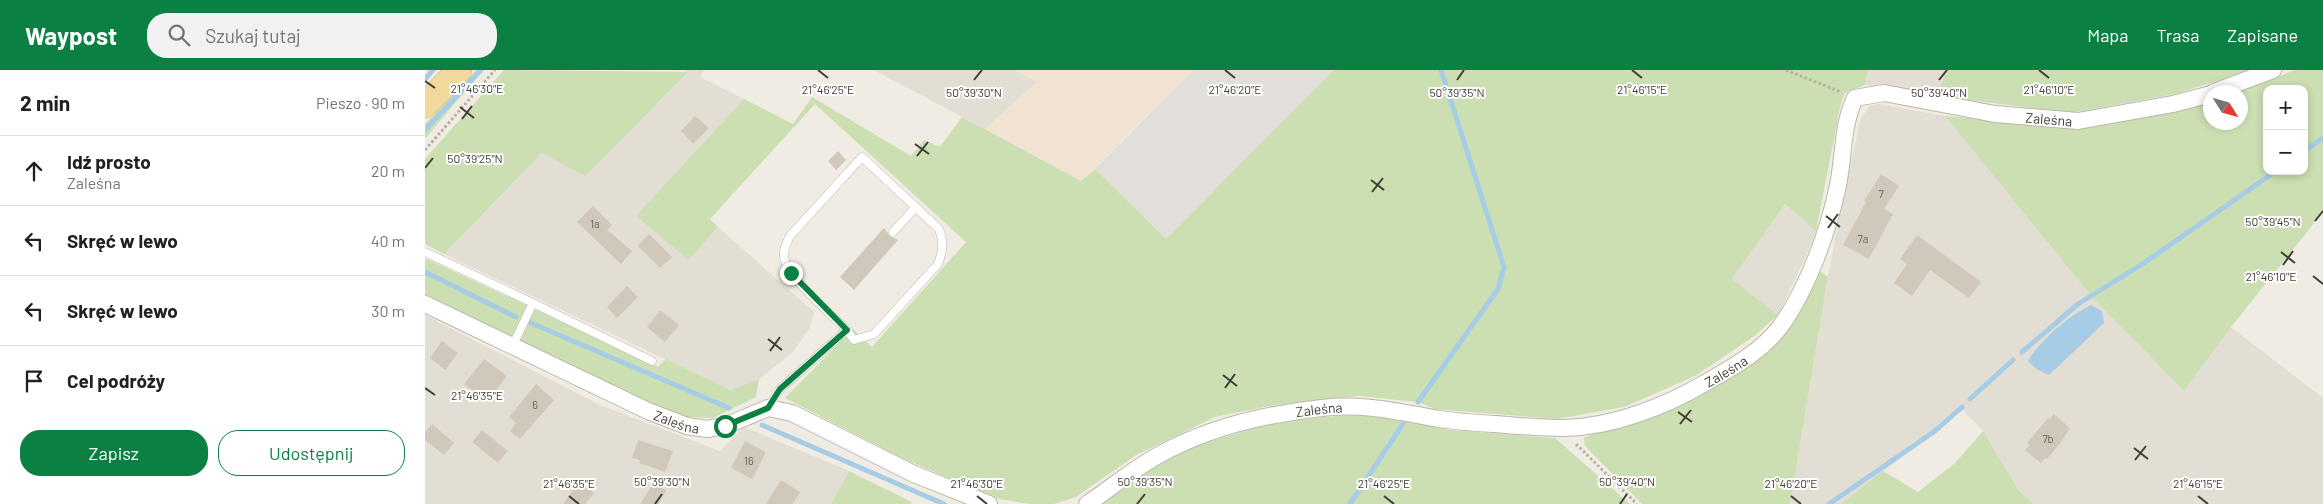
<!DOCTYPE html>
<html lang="pl">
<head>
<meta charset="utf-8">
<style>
	body { margin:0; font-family:Barlow,sans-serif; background:#f2f2f2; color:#202124 }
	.controls { position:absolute; right:15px; top:15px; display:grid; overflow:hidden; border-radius:10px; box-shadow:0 2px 8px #0003 }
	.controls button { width:45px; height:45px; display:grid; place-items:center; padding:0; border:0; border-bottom:1px solid #e0e0e0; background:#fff; color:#202124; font:25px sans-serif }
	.compass { position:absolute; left:1778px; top:15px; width:45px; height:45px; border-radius:50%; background:#fff; box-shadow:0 2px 8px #0003; rotate:127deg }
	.stop { position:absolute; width:15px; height:15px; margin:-11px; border:4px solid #0b8043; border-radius:50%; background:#fff }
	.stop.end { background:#0b8043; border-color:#fff; box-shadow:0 1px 5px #0008 }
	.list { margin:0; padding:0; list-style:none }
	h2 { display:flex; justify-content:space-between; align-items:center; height:65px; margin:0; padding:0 20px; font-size:21px }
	h2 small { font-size:16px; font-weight:400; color:#757577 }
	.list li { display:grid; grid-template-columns:32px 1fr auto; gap:15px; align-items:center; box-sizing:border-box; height:70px; padding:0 20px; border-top:1px solid #e0e0e0 }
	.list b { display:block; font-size:19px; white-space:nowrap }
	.list p { margin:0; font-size:16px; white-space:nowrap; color:#757577 }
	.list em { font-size:16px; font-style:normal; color:#757577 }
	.actions { display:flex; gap:10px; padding:15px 20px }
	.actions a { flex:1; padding:11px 0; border:1px solid #0b8043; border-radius:20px; text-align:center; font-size:18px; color:#0b8043 }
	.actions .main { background:#0b8043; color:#fff }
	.icon { flex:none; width:28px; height:28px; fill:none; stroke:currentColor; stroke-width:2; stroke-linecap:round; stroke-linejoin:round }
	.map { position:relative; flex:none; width:1898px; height:434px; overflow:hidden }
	header { display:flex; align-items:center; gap:30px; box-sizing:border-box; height:70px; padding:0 25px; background:#0b8043; color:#fff }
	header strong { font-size:24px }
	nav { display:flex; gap:28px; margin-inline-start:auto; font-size:18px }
	.search { width:350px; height:45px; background:#f2f2f2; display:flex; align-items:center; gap:12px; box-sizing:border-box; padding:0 18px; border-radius:20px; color:#757577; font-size:19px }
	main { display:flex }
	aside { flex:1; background:#fff }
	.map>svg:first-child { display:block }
</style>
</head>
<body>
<header>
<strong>Waypost</strong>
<div class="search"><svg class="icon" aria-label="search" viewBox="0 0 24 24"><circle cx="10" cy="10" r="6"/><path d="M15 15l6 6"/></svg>Szukaj tutaj</div>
<nav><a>Mapa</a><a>Trasa</a><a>Zapisane</a></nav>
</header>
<main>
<aside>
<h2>2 min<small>Pieszo · 90 m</small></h2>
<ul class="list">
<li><svg class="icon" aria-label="ahead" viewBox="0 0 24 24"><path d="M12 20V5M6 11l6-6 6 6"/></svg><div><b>Idź prosto</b><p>Zaleśna</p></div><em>20 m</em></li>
<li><svg class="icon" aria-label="left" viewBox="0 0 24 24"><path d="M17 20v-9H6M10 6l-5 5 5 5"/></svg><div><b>Skręć w lewo</b></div><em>40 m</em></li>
<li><svg class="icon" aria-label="left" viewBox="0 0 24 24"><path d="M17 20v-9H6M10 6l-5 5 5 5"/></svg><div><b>Skręć w lewo</b></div><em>30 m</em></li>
<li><svg class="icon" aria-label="arrive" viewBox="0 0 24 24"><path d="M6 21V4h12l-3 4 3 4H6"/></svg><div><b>Cel podróży</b></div></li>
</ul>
<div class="actions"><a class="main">Zapisz</a><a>Udostępnij</a></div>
</aside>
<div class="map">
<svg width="1898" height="434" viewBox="0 0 1898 434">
	<rect width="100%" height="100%" fill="#f0ece4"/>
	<!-- residential -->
	<path fill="#e3ded3" d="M260,0H279L275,7L319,29L212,146L264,190L293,157L389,242L384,259L367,283L334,309L305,320L19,184L117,83L263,1Z
		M449,0H590L612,12L560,59Z
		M1443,0H1521L1513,26L1440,15Z
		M1453,34L1520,46L1666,226L1759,321L1806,257L1898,328V434H1609L1594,421L1558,361L1538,340L1416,434H1365L1409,173L1435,51L1444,36Z
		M1360,134L1391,161L1381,186L1353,245L1307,209Z
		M0,245L175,335L295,381L319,357L424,401L406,434H0Z"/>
	<!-- commercial -->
	<path fill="#f0e3d1" d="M590,0H768L656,111L560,59L612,12Z"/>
	<!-- industrial -->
	<path fill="#e2ded9" d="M768,0H911L741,169L670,99Z"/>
	<!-- green -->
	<path fill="#cbdfb2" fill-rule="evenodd" d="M51,0H58L0,69V54Z
		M79,0L263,2L160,106L117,83L19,184L0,174V89Z
		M909,0H1443L1440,15L1420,23L1416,33L1391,161L1360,134L1307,209L1353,245L1328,267L1270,306L1199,337L1132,349L1010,339L993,332L934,326L850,335L790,347L711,385L651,427L629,434H605L569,428L475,387L360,328L428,259L447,277L541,172L390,34L285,149L293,157L264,190L211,146L319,29L368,54L387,27L486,86L499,70L515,77L537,47L656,111L670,99L741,169Z
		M1521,0H1825L1750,24L1646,43L1513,26Z
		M1870,0H1898V142L1806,257L1759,321L1666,226L1520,46L1657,58L1721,47L1785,32L1786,52H1816V22H1813ZM1842,19H1879V101H1842Z
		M0,188L233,297L241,289L305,320L334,309L331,327L288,348L261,347L229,335L0,225Z
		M1396,202L1403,207L1365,434H1217L1160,376L1159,368L1308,304L1389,203Z
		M969,345L1024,360L1130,368L1205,434H673L699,413L766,377L853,351L912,346Z
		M1558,361L1594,421L1609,434H1416L1458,401L1493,422L1530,393Z
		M424,401L487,432L486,434H406Z"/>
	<!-- water -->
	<path fill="#a7cde6" d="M1666,235L1677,241L1679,253L1624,305L1611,299L1603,291C1615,270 1645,245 1666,235Z"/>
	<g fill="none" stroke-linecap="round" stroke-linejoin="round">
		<!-- stream -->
		<path stroke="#a7cde6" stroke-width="5" d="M0,9L8,0
			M0,60L56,0
			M1879,81L1898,68
			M0,202L91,247
			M106,253L304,338
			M1597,282L1653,234L1719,193L1851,101
			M1545,329L1588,290
			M993,332L1073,219L1079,197L1016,0
			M337,355L519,434
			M925,434L978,354
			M1404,434L1510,361L1537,337"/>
	</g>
	<!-- building -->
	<path fill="#d0c8bb" d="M270,46L284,58L268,74L256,61Z
		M413,81L421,90L411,100L403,91Z
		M1456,104L1474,116L1459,139L1468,144L1444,189L1418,175L1441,132L1439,131Z
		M168,136L187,155L182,160L207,181L196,194L152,152Z
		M459,158L465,166L473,170L429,220L415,207Z
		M224,164L247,187L235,198L213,176Z
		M1492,165L1556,212L1544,228L1505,200L1487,226L1469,213L1482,194L1475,189Z
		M202,216L213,227L192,248L182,237Z
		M235,240L254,255L240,272L222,257Z
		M17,271L33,283L20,300L5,288Z
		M59,289L82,306L62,332L39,314Z
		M111,314L129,330L95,369L85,361L91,353L84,347Z
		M1629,344L1645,358L1636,372L1622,389L1620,388L1616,393L1600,380L1605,375L1602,373L1623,348L1625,349Z
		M7,354L29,373L19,385L0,370V362Z
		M57,360L83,381L73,393L47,372Z
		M213,370L248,381L240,402L214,393L215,390L207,388Z
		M320,371L341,382L327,409L306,398Z
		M356,410L375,422L368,434H341Z
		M154,412L169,423L160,434H138Z
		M228,414L241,420L234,434H215Z"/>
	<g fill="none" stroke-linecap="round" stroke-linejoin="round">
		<!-- lane casing -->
		<g stroke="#bdb7ab" stroke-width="9">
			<path id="lane" d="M468,162L491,137
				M0,182L108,233L87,277
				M108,233L227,291
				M343,338L355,319L422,260C406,244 367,211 360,191C357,181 361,174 365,166L437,87L514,159C519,172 518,181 513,194L449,264L429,270L422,260"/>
		</g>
		<!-- street casing -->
		<g stroke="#bdb7ab" stroke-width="18">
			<g id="street">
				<path d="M1789,22L1848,0"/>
				<path id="s1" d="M0,234L223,341L262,356L282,359L300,356L343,338L367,343L489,404L564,434"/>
				<path id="s2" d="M662,434C686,418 707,400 732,386C783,357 840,344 897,338C939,333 974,342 1015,349C1033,352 1052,353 1070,354C1093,356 1116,358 1139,358C1187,357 1239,337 1280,313C1306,298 1336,282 1355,257C1382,220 1404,160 1413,115C1419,86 1417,55 1430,28L1459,23L1570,44L1653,51L1748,34L1786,24"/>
			</g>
		</g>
		<!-- primary casing -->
		<g stroke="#d3b56f" stroke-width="26">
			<path id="primary" d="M0,35L34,0"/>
		</g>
		<!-- path -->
		<path stroke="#baaf9b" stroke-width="3" stroke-dasharray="2.5 2.5" stroke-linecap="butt" d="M1361,0L1416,22
			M0,80L70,0
			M1151,374L1212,434"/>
		<!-- lane -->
		<use href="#lane" stroke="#fff" stroke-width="8"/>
		<!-- street -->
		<use href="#street" stroke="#fff" stroke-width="16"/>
		<!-- primary -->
		<use href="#primary" stroke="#f1d89c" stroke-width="25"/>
	</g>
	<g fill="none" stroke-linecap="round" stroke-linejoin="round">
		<!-- route -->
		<path stroke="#0b8043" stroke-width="6" d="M300,356L343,338L355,319L422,260L366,203"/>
	</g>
	<!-- ticks -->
	<path fill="none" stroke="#413c35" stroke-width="2" d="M393,0L403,8M800,0L810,8M1207,0L1217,8M1614,0L1624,8M549,10L557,0M1032,10L1039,0M1514,10L1522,0M0,11L10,18M35,37L49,48M37,49L47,36M490,74L504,84M492,86L503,72M0,98L8,88M946,110L959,120M947,122L958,108M1401,146L1415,157M1890,151L1898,141M1403,158L1413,144M1856,182L1870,193M1858,195L1868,181M1888,206L1898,214M343,269L357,280M345,281L355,267M798,305L812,316M0,318L10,325M800,318L810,304M1253,342L1267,352M1255,354L1266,340M1709,378L1723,389M1710,390L1721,376M144,426L154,434M552,426L562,434M959,426L969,434M1366,426L1376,434M1773,426L1783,434M230,434L237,424M712,434L720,424M1195,434L1202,424"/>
	<g text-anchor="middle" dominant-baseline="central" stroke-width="4" stroke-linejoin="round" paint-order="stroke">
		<!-- number labels -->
		<g font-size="11" fill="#655f56">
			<text x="1456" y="123">7</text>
			<text x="170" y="153">1a</text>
			<text x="1438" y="168">7a</text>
			<text x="110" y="334">6</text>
			<text x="1623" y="368">7b</text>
			<text x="324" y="390">16</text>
		</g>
		<!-- street labels -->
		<g font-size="14" fill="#413c35" stroke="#fff">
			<text stroke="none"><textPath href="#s2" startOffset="1185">Zaleśna</textPath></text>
			<text stroke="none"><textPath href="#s2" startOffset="675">Zaleśna</textPath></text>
			<text stroke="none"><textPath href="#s2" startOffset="255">Zaleśna</textPath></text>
			<text stroke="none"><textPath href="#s1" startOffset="278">Zaleśna</textPath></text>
		</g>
	</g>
	<g font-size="12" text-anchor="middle" fill="#413c35" stroke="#fff" stroke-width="4" stroke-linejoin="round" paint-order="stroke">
		<text x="52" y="23">21°46'30"E</text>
		<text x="1624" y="24">21°46'10"E</text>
		<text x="403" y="24">21°46'25"E</text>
		<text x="810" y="24">21°46'20"E</text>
		<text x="1217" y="24">21°46'15"E</text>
		<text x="549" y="27">50°39'30"N</text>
		<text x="1032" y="27">50°39'35"N</text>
		<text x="1514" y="27">50°39'40"N</text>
		<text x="50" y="93">50°39'25"N</text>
		<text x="1848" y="156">50°39'45"N</text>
		<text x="1846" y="211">21°46'10"E</text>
		<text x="52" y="330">21°46'35"E</text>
		<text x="237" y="416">50°39'30"N</text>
		<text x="720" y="416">50°39'35"N</text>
		<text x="1202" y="416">50°39'40"N</text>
		<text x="144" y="418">21°46'35"E</text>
		<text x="552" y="418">21°46'30"E</text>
		<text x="959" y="418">21°46'25"E</text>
		<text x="1366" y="418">21°46'20"E</text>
		<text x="1773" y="418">21°46'15"E</text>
	</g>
</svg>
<div class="controls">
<button>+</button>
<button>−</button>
</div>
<svg class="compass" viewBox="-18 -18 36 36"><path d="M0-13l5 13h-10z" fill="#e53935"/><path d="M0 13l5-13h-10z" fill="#757577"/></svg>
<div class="stop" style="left:300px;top:356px"></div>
<div class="stop end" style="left:366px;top:203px"></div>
</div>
</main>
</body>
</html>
